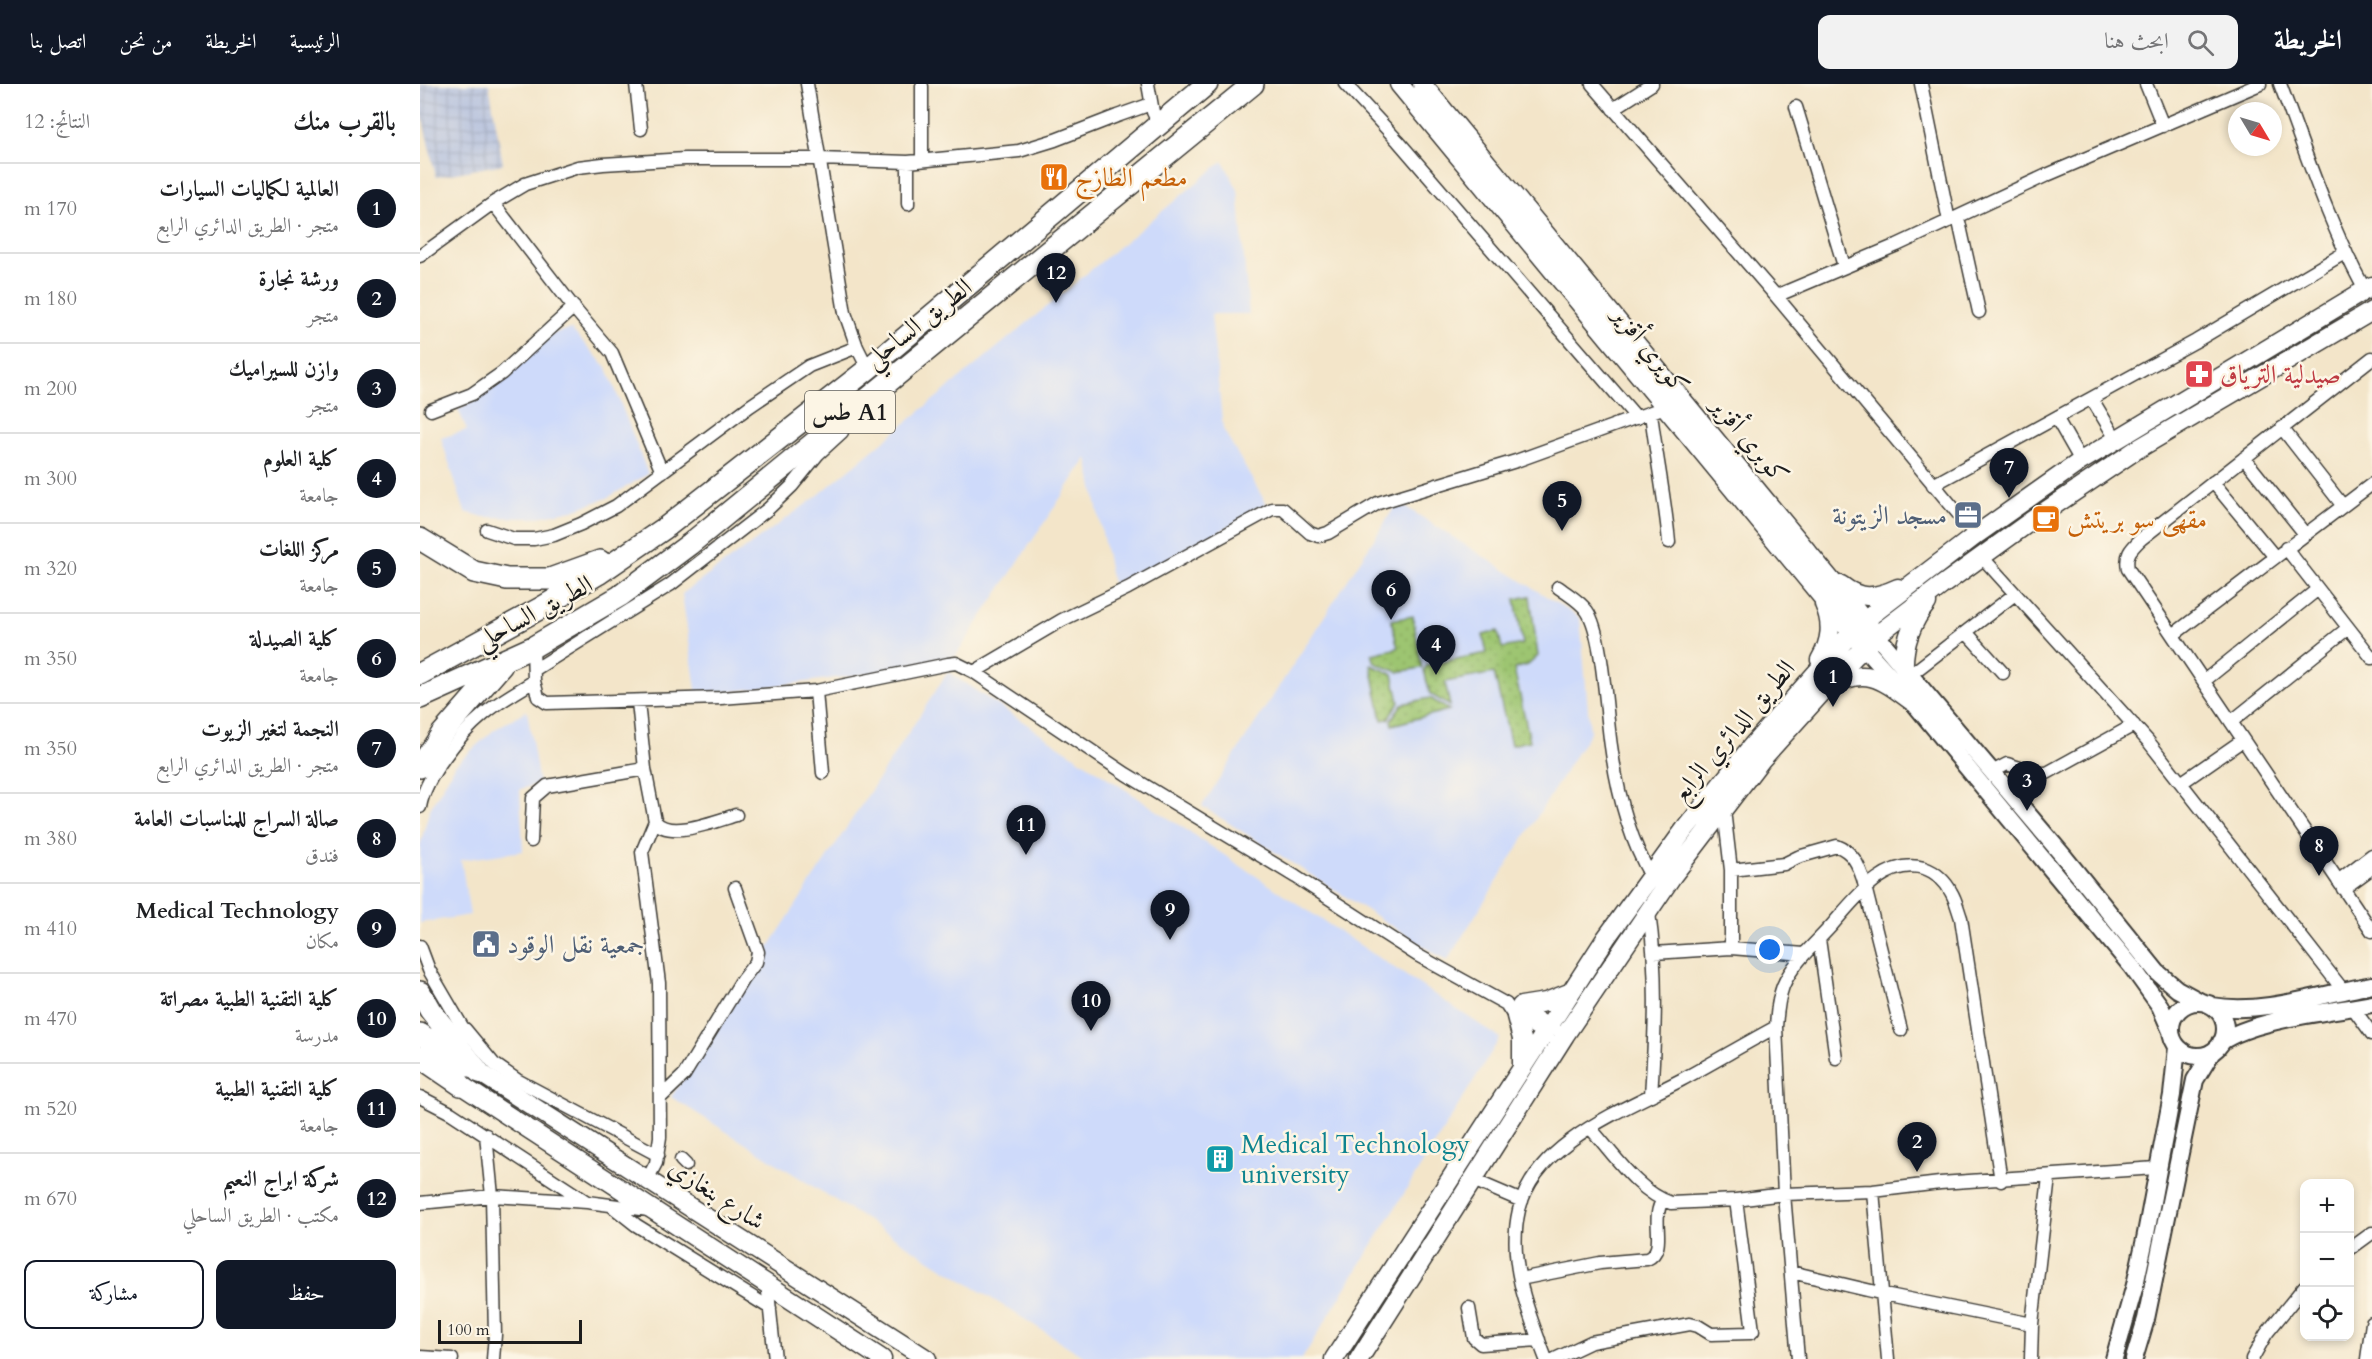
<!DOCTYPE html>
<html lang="ar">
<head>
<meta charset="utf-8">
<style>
	body { margin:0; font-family:Cardo,Amiri,serif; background:#f2f2f2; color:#202124; direction:rtl }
	.controls { position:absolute; right:18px; bottom:18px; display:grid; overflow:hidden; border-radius:12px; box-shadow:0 3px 9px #0003 }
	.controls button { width:54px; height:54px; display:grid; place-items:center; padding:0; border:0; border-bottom:2px solid #e0e0e0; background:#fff; color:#202124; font:30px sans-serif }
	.compass { position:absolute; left:1808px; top:18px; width:54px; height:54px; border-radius:50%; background:#fff; box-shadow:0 3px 9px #0003; rotate:128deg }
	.scale { position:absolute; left:18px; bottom:15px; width:144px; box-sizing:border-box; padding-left:6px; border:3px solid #1c1c1c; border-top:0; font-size:16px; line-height:21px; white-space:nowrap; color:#1c1c1c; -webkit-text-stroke:4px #fcf5e5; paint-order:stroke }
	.you { position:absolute; left:1350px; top:866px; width:21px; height:21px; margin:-15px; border:4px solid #fff; border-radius:50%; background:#1a73e8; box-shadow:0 0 0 9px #1a73e833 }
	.badge { display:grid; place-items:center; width:39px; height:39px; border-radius:50%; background:#111827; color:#fff; font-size:20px; font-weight:700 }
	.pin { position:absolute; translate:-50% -50px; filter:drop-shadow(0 2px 3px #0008) }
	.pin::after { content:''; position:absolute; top:32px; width:21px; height:18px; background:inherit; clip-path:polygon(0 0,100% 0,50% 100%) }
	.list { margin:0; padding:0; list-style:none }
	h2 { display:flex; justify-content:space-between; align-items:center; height:78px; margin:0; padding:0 24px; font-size:26px }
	h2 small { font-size:20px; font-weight:400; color:#757577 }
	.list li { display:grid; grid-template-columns:39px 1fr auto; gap:18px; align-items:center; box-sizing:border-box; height:90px; padding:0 24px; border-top:2px solid #e0e0e0 }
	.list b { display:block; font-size:22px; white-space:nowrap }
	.list p { margin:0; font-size:20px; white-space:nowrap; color:#757577 }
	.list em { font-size:20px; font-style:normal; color:#757577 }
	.actions { display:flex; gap:12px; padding:18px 24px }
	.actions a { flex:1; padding:14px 0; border:2px solid #111827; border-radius:12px; text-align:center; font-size:21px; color:#111827 }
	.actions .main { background:#111827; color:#fff }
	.icon { flex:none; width:33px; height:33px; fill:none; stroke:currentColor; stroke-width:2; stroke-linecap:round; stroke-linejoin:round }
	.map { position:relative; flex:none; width:1952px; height:1275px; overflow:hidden; direction:ltr }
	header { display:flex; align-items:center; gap:36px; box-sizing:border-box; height:84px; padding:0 30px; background:#111827; color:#fff }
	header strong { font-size:28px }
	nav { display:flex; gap:33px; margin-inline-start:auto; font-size:21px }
	.search { width:420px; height:54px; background:#f2f2f2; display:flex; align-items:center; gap:15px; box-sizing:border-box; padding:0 21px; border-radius:12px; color:#757577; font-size:22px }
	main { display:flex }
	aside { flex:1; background:#fff }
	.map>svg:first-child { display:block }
</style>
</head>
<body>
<header>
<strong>الخريطة</strong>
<div class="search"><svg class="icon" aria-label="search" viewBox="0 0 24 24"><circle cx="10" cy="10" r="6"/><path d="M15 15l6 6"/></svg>ابحث هنا</div>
<nav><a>الرئيسية</a><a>الخريطة</a><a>من نحن</a><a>اتصل بنا</a></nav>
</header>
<main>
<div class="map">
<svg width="1952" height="1275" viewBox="0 0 1952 1275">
	<defs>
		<pattern id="industrial-grid" width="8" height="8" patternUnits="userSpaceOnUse" patternTransform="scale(1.5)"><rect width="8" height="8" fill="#b9c4de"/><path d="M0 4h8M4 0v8" fill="none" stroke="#9ea8be"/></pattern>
		<pattern id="green-dots" width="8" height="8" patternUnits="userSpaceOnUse" patternTransform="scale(1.5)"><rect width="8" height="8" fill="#9dc571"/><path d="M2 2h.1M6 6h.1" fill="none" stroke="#87a961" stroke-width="1.8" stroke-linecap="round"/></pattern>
	</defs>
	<rect width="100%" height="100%" fill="#fcf5e5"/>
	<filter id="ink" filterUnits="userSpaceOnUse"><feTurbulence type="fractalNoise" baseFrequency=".0167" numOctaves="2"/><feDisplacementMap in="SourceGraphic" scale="12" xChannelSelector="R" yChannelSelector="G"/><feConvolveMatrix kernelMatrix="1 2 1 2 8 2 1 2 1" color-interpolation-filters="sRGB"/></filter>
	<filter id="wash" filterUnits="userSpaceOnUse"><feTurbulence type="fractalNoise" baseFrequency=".008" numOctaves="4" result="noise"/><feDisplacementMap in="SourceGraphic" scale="24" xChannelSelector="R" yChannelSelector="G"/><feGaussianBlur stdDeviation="1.35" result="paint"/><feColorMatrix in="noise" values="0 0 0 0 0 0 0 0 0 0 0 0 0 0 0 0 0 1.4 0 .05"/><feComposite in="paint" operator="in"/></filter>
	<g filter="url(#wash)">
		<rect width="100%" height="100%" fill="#f3e5c9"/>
		<!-- built -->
		<path fill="#cedafa" d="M803,77L818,106L829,230H791L803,345L847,421L694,508L667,374L535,573L470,587L277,612L262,510L396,413Z
			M151,245L187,284L228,390L187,414L153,426L113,434L64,433L45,428L21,354L47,346L38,325L70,305L130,250Z
			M978,418L1160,534L1170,648L1027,877L782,722Z
			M528,588L1080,954L882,1275H668L251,1013Z
			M107,626L119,700L100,705L103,767L41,776L50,831L0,839V762L9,727L35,681L74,646Z"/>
		<!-- industrial -->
		<path fill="url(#industrial-grid)" d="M0,0H69L83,80L16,93L0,23Z"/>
		<!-- green -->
		<path fill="url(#green-dots)" stroke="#5c7046" stroke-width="1.5" d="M1110,512L1118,572L1108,581L1094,585L1110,657L1091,661L1074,589L1025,598L1030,622L1010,610L1004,586L1007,581L1067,569L1063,551L1078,547L1082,564L1103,560L1095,515Z
			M993,532L1002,584L978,588L955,579L952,570L978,564L971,536Z
			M951,581L973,590L979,618L968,635L962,636Z
			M1010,614L1029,626L972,641L971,636L982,620Z"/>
	</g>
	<g filter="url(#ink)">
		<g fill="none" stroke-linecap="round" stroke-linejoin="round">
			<!-- street casing -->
			<g stroke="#3c3a36" stroke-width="15">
				<path id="street" d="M216,0L221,45
					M387,0L425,229L437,263L448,285
					M728,0L733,28L739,40
					M925,0L978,57L1217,334
					M1172,0L1356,212L1556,451
					M1501,0L1529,137
					M1726,0L1743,42
					M1860,0C1886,69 1909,141 1945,206
					M502,2V75
					M1376,23L1424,182
					M1193,25L1232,0
					M488,78V120
					M73,119L158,229L192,269L242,388
					M1538,133L1559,228
					M0,172L73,119L105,100L158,83L183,80L265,75H399L488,78L599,67L635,56L697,32L731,20
					M1356,212L1477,161L1627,91L1840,0
					M1952,274L1721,455C1711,465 1705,470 1708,485L1952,847
					M1672,315L1696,355
					M11,326L52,310L82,289L154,223
					M1231,329C1236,372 1245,414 1249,458
					M1637,335L1661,377
					M1862,344L1923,422
					M1824,374L1885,450
					M1793,398L1855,473
					M1513,401L1776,257L1926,168
					M67,446L94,455H114L134,451L161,440L196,422L330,322L389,282L437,263
					M1866,464L1952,574
					M1562,473L1728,657L1923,906
					M1138,503C1147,510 1160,517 1167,527C1183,550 1186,630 1191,662C1197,706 1208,753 1231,792
					M1546,548L1583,589
					M1753,551L1952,400
					M113,563L114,597L118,613L127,619L301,614L396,607L528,580L536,579L554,588L706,690L876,793L997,871L1086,920L1092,929L1128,953
					M114,586L250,501L348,425L372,402L398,370L422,348
					M554,588L642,536L708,504L852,425H863L890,449L898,452L908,449L958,419L1096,377L1245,323
					M1490,591L1595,510
					M1784,597L1898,505
					M396,607L403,689
					M218,618L225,685L235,737C249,756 296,737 316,731
					M1811,638L1928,544
					M1572,688L1587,680L1616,689H1627L1714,641
					M1761,699L1823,656
					M0,723C5,693 39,651 63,631C78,618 97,608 114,597
					M1304,726L1311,786V864
					M111,757L113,714L127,702L225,685
					M1311,786L1364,780L1378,773L1417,762C1433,768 1438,780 1443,795L1481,946
					M1918,797L1952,771
					M1923,805L1952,784
					M1229,829C1238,890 1235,951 1231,1011
					M1399,855L1416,974
					M0,862L9,886L47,951
					M1234,869L1311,864L1384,870
					M1099,922L1135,945
					M1933,924L1952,950
					M45,945L74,980L97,996L238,1071
					M0,1013L31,1029L167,1118
					M240,1014L264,991L322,896L336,878L338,868L315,804
					M1171,1045C1194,1070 1218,1108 1251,1119L1316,1116L1364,1110L1453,1107L1520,1099L1736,1084
					M66,1051L72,1112L75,1251L73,1275
					M261,1076L266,1081
					M227,1096L236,1079L240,1053L239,899L222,768L235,737
					M1053,1096L1102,1117
					M1453,1107L1468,1275
					M0,1119L72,1112L167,1118L229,1126
					M192,1122L216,1141L350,1224
					M1930,1165L1952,1149
					M1371,1188L1464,1210L1612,1240
					M1100,1195L1180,1179L1227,1175C1249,1165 1229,1135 1243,1116
					M347,1198L355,1275
					M1049,1224L1054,1254L1061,1260L1119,1256
					M0,1273L32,1275
					M1126,1275C1108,1228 1087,1177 1099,1126C1115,1058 1206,1025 1261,996C1293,979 1324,960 1356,943
					M1135,1275L1171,1258L1270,1240L1278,1242L1291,1250L1331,1249L1333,1247L1316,1116
					M1378,1275L1364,1110L1356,943C1357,929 1358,915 1363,902C1373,878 1395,860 1412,841C1435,815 1465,773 1504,784C1516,788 1526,798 1531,808C1536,816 1538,826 1541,834L1581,1097
					M1611,1275L1612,1240L1629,1093
					M1832,1275L1846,1250L1884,1203
					M1947,1275L1952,1239"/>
			</g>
			<!-- secondary casing -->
			<g stroke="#3c3a36" stroke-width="20">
				<path id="secondary" d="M1457,552L1645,774L1737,888L1757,905L1781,918
					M1444,563L1493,618L1712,883L1740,922L1751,947
					M1751 945a27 27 0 1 1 54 0a27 27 0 1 1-54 0Z
					M1792,922C1843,931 1901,910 1952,901
					M1801,958C1834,935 1911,928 1952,920
					M1694,1275L1715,1201L1725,1155L1752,1011L1757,963
					M1714,1275L1726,1235L1775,996L1792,968"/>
			</g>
			<!-- primary casing -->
			<g stroke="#3c3a36" stroke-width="21">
				<path id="primary" d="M979,0L1440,559
					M1002,0L1452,546
					M1421,501C1441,517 1456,514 1478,504
					M1400,576C1411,557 1413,540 1404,520
					M1484,584C1483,561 1492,537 1507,519
					M1411,602C1447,581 1463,596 1493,618
					M1101,922L1126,918L1149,909
					M1096,932L1102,955V983
					M59,988L507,1275
					M41,1001L462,1275
					M914,1275L1186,854L1265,745L1332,662L1426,555L1454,529L1556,451L1661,377L1952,202
					M939,1275L1145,951L1253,791L1341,676L1434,573L1462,547L1521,502L1611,437L1716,366L1952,227"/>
			</g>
			<!-- highway casing -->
			<g stroke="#3c3a36" stroke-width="24">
				<path id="highway" d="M0,455L54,488L87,495H130L180,477
					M0,590L119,525L178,490L245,444L448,285L787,0
					M0,614L113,563L200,512L270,460L833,0
					M0,683L21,651L82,581
					M0,908L10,926L59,988
					M0,950L48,982
					M0,973L41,1001"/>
			</g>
			<!-- street -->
			<use href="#street" stroke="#fff" stroke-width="12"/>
			<!-- secondary -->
			<use href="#secondary" stroke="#fff" stroke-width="16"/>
			<!-- primary -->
			<use href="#primary" stroke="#fff" stroke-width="18"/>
			<!-- highway -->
			<use href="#highway" stroke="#fff" stroke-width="21"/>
		</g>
	</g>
	<!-- icons -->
	<defs>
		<g id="restaurant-square" transform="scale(1.5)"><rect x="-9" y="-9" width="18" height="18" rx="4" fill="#e8710a" stroke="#fcf5e5"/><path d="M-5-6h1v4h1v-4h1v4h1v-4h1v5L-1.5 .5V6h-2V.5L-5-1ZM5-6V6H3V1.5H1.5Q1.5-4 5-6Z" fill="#fff"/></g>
		<g id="pharmacy-square" transform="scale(1.5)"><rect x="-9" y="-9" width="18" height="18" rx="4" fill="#e0444e" stroke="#fcf5e5"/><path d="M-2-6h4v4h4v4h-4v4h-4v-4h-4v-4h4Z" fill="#fff"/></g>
		<g id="office-square" transform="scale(1.5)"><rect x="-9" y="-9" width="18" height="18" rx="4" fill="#5c6f8a" stroke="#fcf5e5"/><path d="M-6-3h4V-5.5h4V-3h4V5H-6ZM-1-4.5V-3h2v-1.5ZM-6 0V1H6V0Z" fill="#fff"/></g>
		<g id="cafe-square" transform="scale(1.5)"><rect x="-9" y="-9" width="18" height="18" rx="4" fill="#e8710a" stroke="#fcf5e5"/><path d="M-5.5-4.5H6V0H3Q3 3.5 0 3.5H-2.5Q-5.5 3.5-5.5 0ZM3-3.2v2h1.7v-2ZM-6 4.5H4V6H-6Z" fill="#fff"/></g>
		<g id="civic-square" transform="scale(1.5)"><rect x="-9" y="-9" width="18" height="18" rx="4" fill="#5c6f8a" stroke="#fcf5e5"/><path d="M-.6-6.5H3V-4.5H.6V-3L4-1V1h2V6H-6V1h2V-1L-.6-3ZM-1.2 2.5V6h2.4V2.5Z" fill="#fff"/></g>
		<g id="building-square" transform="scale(1.5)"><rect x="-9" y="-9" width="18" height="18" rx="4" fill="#0f9aa8" stroke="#fcf5e5"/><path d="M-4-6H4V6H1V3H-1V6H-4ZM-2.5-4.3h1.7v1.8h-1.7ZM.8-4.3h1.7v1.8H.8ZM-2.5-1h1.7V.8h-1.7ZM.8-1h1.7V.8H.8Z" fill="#fff"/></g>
	</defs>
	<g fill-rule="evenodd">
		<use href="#restaurant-square" x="634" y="93"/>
		<use href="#pharmacy-square" x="1779" y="290"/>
		<use href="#office-square" x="1548" y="431"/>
		<use href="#cafe-square" x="1626" y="435"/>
		<use href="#civic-square" x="66" y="860"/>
		<use href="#building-square" x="800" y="1075"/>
	</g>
	<g text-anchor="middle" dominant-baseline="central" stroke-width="5" stroke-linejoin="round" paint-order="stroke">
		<!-- shield labels -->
		<rect fill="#fcf5e5" stroke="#5f5d58" stroke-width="1.5" x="385" y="307" width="90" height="42" rx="4.5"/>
		<g font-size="24" font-weight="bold" fill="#1c1c1c">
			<text x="430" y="328">طس A1</text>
		</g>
		<!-- food labels -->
		<g font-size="26" fill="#c56008" stroke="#fcf5e5" text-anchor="start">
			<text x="655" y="93">مطعم الطازج</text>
			<text x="1647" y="435">مقهى سو بريتش</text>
		</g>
		<!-- street labels -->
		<g font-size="26" fill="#1c1c1c" stroke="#fcf5e5">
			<text transform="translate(498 239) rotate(-38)">الطريق الساحلي</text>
			<text transform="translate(1231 266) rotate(51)">كويري أقزير</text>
			<text transform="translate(1330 356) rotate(50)">كوبري أقزير</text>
			<text transform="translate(114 528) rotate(-28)">الطريق الساحلي</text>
			<text transform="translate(1313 647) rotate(-50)">الطريق الدائري الرابع</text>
			<text transform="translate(297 1110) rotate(33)">شارع بنغازي</text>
		</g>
		<!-- health labels -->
		<g font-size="26" fill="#be3a42" stroke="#fcf5e5" text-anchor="start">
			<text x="1800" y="290">صيدلية الترياق</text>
		</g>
		<!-- service labels -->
		<g font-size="26" fill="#4e5e75" stroke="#fcf5e5" text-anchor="end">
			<text x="1527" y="431">مسجد الزيتونة</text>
			<text x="87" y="860" text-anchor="start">جمعية نقل الوقود</text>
		</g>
		<!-- culture labels -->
		<g font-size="26" fill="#0d838f" stroke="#fcf5e5" text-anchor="start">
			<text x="821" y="1060">Medical Technology<tspan x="821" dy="30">university</tspan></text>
		</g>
	</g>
</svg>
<div class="controls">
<button>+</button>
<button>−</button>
<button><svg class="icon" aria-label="locate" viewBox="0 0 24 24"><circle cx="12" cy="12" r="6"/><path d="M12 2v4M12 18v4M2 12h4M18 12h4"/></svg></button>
</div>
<svg class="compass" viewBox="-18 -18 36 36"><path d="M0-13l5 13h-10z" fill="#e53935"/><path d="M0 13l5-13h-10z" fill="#757577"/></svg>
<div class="scale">100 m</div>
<div class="you"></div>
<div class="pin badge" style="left:1413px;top:623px">1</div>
<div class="pin badge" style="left:1497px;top:1088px">2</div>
<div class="pin badge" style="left:1607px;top:727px">3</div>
<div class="pin badge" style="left:1016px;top:591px">4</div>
<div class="pin badge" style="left:1142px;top:447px">5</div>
<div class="pin badge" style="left:971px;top:536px">6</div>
<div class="pin badge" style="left:1589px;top:414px">7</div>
<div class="pin badge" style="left:1899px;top:792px">8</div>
<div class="pin badge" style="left:750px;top:856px">9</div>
<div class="pin badge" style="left:671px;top:947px">10</div>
<div class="pin badge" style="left:606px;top:771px">11</div>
<div class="pin badge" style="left:636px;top:219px">12</div>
</div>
<aside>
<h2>بالقرب منك<small>النتائج: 12</small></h2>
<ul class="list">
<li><span class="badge">1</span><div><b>العالمية لكماليات السيارات</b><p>متجر · الطريق الدائري الرابع</p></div><em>170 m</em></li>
<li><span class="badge">2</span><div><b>ورشة نجارة</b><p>متجر</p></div><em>180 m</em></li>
<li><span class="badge">3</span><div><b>وازن للسيراميك</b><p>متجر</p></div><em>200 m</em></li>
<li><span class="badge">4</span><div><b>كلية العلوم</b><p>جامعة</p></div><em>300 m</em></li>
<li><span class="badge">5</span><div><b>مركز اللغات</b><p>جامعة</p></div><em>320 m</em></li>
<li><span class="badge">6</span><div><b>كلية الصيدلة</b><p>جامعة</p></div><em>350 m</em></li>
<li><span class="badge">7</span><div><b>النجمة لتغير الزيوت</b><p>متجر · الطريق الدائري الرابع</p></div><em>350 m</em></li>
<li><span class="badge">8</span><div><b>صالة السراج للمناسبات العامة</b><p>فندق</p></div><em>380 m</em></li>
<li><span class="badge">9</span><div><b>Medical Technology</b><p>مكان</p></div><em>410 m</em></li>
<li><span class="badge">10</span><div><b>كلية التقنية الطبية مصراتة</b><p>مدرسة</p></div><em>470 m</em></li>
<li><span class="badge">11</span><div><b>كلية التقنية الطبية</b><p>جامعة</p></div><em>520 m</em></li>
<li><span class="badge">12</span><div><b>شركة ابراج النعيم</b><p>مكتب · الطريق الساحلي</p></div><em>670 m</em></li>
</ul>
<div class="actions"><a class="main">حفظ</a><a>مشاركة</a></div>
</aside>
</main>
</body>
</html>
